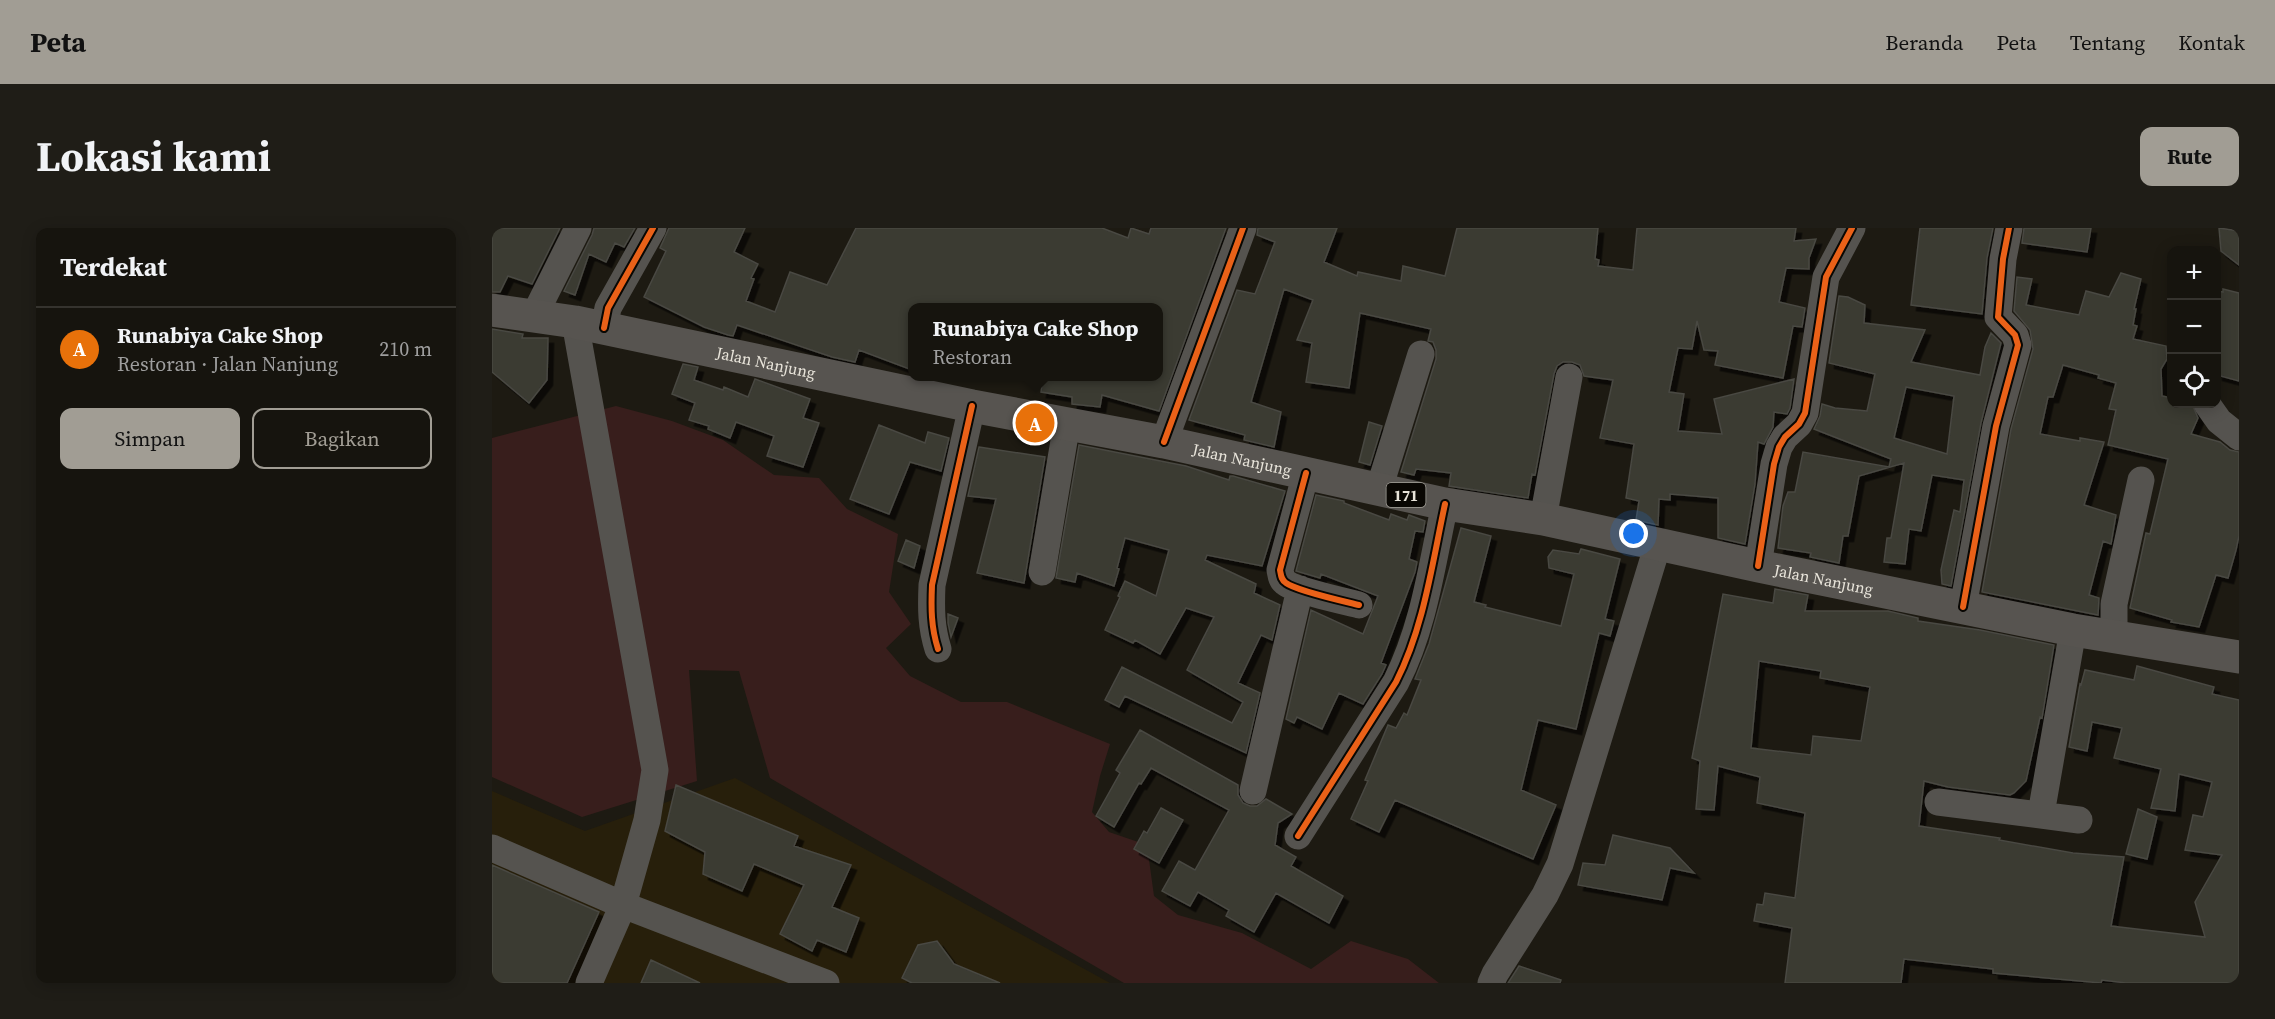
<!DOCTYPE html>
<html lang="id">
<head>
<meta charset="utf-8">
<style>
	body { margin:0; font-family:"Source Serif 4",serif; background:#1f1d17; color:#f1f3f6 }
	.controls { position:absolute; right:18px; top:18px; display:grid; overflow:hidden; border-radius:12px; box-shadow:0 3px 15px #0003 }
	.controls button { width:54px; height:54px; display:grid; place-items:center; padding:0; border:0; border-bottom:2px solid #35332e; background:#16140e; color:#f1f3f6; font:30px sans-serif }
	.you { position:absolute; left:1142px; top:306px; width:21px; height:21px; margin:-15px; border:4px solid #fff; border-radius:50%; background:#1a73e8; box-shadow:0 0 0 9px #1a73e833 }
	.badge { display:grid; place-items:center; width:39px; height:39px; border-radius:50%; background:#a19d94; color:#fff; font-size:20px; font-weight:700 }
	.pin { position:absolute; translate:-50% -50%; border:3px solid #fff; box-shadow:0 2px 6px #0006 }
	.popup { position:absolute; left:416px; top:75px; width:255px; height:78px; box-sizing:border-box; display:grid; place-content:center; border-radius:12px; background:#16140e; filter:drop-shadow(0 2px 4px #0005); font-size:20px; white-space:nowrap; color:#9e9e9e }
	.popup b { font-size:22px; color:#f1f3f6 }
	.popup::after { content:''; position:absolute; left:50%; top:100%; margin-left:-12px; border:12px solid transparent; border-top-color:#16140e }
	.list { margin:0; padding:0; list-style:none }
	h2 { display:flex; justify-content:space-between; align-items:center; height:78px; margin:0; padding:0 24px; font-size:26px }
	h2 small { font-size:20px; font-weight:400; color:#9e9e9e }
	.list li { display:grid; grid-template-columns:39px 1fr auto; gap:18px; align-items:center; box-sizing:border-box; height:84px; padding:0 24px; border-top:2px solid #35332e }
	.list b { display:block; font-size:22px; white-space:nowrap }
	.list p { margin:0; font-size:20px; white-space:nowrap; color:#9e9e9e }
	.list em { font-size:20px; font-style:normal; color:#9e9e9e }
	.actions { display:flex; gap:12px; padding:18px 24px }
	.actions a { flex:1; padding:14px 0; border:2px solid #a19d94; border-radius:12px; text-align:center; font-size:21px; color:#a19d94 }
	.actions .main { background:#a19d94; color:#111 }
	.icon { flex:none; width:33px; height:33px; fill:none; stroke:currentColor; stroke-width:2; stroke-linecap:round; stroke-linejoin:round }
	.map { position:relative; flex:none; width:1747px; height:755px; overflow:hidden; border-radius:12px }
	header { display:flex; align-items:center; gap:36px; box-sizing:border-box; height:84px; padding:0 30px; background:#a19d94; color:#111 }
	header strong { font-size:28px }
	nav { display:flex; gap:33px; margin-inline-start:auto; font-size:21px }
	.intro { display:flex; align-items:center; justify-content:space-between; box-sizing:border-box; height:144px; padding:0 36px }
	h1 { margin:0; font-size:42px }
	.button { padding:15px 27px; border-radius:12px; background:#a19d94; color:#111; font-size:21px; font-weight:700 }
	main { display:flex; gap:36px; padding:0 36px }
	aside { flex:1; background:#16140e; border-radius:12px; box-shadow:0 3px 15px #0003 }
	.map>svg:first-child { display:block }
</style>
</head>
<body>
<header>
<strong>Peta</strong>
<nav><a>Beranda</a><a>Peta</a><a>Tentang</a><a>Kontak</a></nav>
</header>
<div class="intro"><h1>Lokasi kami</h1><a class="button">Rute</a></div>
<main>
<aside>
<h2>Terdekat<small></small></h2>
<ul class="list">
<li><span class="badge" style="background:#e8710a">A</span><div><b>Runabiya Cake Shop</b><p>Restoran · Jalan Nanjung</p></div><em>210 m</em></li>
</ul>
<div class="actions"><a class="main">Simpan</a><a>Bagikan</a></div>
</aside>
<div class="map">
<svg width="1747" height="755" viewBox="0 0 1747 755">
	<defs>
		<filter id="shadow"><feDropShadow dx="5.5" dy="5.5" stdDeviation="0" flood-color="#0009"/></filter>
	</defs>
	<rect width="100%" height="100%" fill="#1d1a12"/>
	<!-- built -->
	<path fill="#271f0b" d="M243,550L618,755H0V563L93,603Z"/>
	<!-- green -->
	<path fill="#381e1c" d="M124,178L180,193L231,212L282,247L327,250L355,281L406,306L397,364L419,396L394,420L418,448L469,474H515L618,516L608,548L600,584L617,604L655,617L662,668L686,687L750,705L819,741L859,713L916,731L947,755H632L278,550L247,443L197,442L205,553L90,589L0,549V210Z"/>
	<!-- building -->
	<path fill="#3a3a33" stroke="#494842" stroke-width="1.5" fill-rule="evenodd" filter="url(#shadow)" d="M0,0H68L40,56L16,48L8,64H0Z
		M102,0H143L132,19L123,15L114,34L97,26L83,67L72,63L100,7Z
		M177,0H253L242,24L266,36L259,50L262,51L254,73L283,84L298,44L335,57L364,0H610L636,10L639,0L657,6L659,0H734L667,183L610,167L608,179L580,176V169L549,164L551,148H666V80H420V142L367,122L363,134L340,129L245,97L241,108L236,107L212,99L152,69L174,23L168,20Z
		M766,0H845L832,34L865,48L866,44L909,53L911,38L953,48L965,0H1106L1103,31L1107,32L1106,38L1141,42L1145,0H1304L1302,13L1324,11L1317,30V41L1294,40L1287,74L1313,80L1310,99L1301,98L1291,150L1223,137L1226,123L1212,122L1205,93L1200,121L1186,120L1177,164L1192,166L1186,203L1230,206L1222,171L1302,151L1298,180L1295,186L1282,184L1281,199L1272,216L1266,214L1263,256L1253,316L1226,310V270L1178,266V272L1167,271L1166,297L1144,292L1147,273L1134,270L1142,216L1108,210L1121,152L1092,148L1088,137L1080,134H1071L1065,138L1062,146L1043,247L1040,246L1036,270L957,258L959,245L924,241L922,247L909,244L944,131V122L941,114L936,113L939,101L868,85L857,160L814,154L820,115L805,112L821,72L792,61L759,174L789,184L782,219L752,212L753,207L697,192L745,62L763,66L783,14L765,7Z
		M1428,0H1501L1495,30L1490,86L1419,77Z
		M1532,0H1599L1595,24L1530,15Z
		M1727,0L1747,3V37L1729,23Z
		M1629,45L1649,51L1642,81H1644L1641,97L1645,98L1641,111L1674,118L1675,131L1669,141L1670,168L1680,170V176H1700L1706,190L1699,206L1728,214L1738,222L1747,224V308L1744,322L1736,350L1724,347L1707,399L1679,394L1680,392L1638,380L1654,305L1658,306L1676,231L1616,217L1624,182L1617,181L1624,155L1606,150L1607,147L1571,137L1561,169H1556L1548,206L1588,213V210L1612,214L1592,277L1624,287L1619,316L1611,313L1597,367L1607,370L1606,387L1490,364L1519,201L1541,121L1538,102L1522,83L1525,49L1540,51L1534,77L1587,87L1594,63L1617,69Z
		M1731,61L1747,65V153L1725,147V63L1731,64Z
		M1347,68L1356,69L1373,77L1372,95L1433,102L1419,134L1488,147L1493,119L1499,105L1509,115L1489,195L1459,358L1450,356L1449,342L1462,282L1468,284L1472,252L1440,247L1429,303L1417,301L1413,336L1392,334L1395,310H1399L1412,235L1367,248L1356,308H1351L1347,335L1318,329L1319,325L1286,320L1291,278L1296,264H1303L1311,224L1397,239L1399,231L1322,201L1328,188L1330,176L1343,180L1375,183L1383,146L1337,135ZM1414,159L1462,168L1455,226L1402,210Z
		M0,101L31,106L30,110H56L55,152L37,175L0,144Z
		M191,136L206,139L202,152L231,162L232,159L256,169L263,151L318,171L311,190L327,195L311,239L275,228L282,208L244,194L238,210L216,201L217,198L197,192L203,175L180,166Z
		M877,194L890,198L878,237L867,234Z
		M387,197L433,215L436,204L457,210L449,243L418,234L397,286L358,271Z
		M587,217L694,238L737,252L738,248H741L793,263L770,338L715,327L713,332L764,356L762,365L788,377L780,412L769,407L746,455L768,465L754,525L633,468L627,479L613,472L630,439L740,495L751,474L695,442L722,389L694,380L668,426L643,412L641,415L613,402L628,369L626,368L633,353L664,368L677,322L633,310L625,340L627,341L622,358L585,345L583,354L564,350Z
		M487,219L553,229L532,355L485,345L504,271L476,268Z
		M824,267L852,273V275L897,292L899,286L915,292L917,287L933,293L931,304L923,303L917,331L925,334L923,344L889,435L894,437L890,446L871,476L847,465L830,501L805,489L802,495L794,491L819,382L871,406L886,368L829,346L828,350L804,343Z
		M969,300L999,308L982,374L994,377L993,379L1069,398L1082,346L1057,340L1056,329L1061,322L1087,326L1089,321L1128,331L1113,391L1122,393L1118,408L1107,405L1084,501L1046,492L1029,562L1064,577L1041,631L903,572L887,604L859,591L876,553L873,552L896,497L904,500L912,485L915,487L929,452L923,451L937,416Z
		M414,312L428,318L422,340L406,333Z
		M1283,361L1316,367L1313,383H1396L1426,390V393L1488,402L1562,417L1550,490L1548,489L1534,553L1522,565L1518,567L1456,559L1432,553L1427,598L1508,610L1507,612L1581,625L1632,629L1619,698L1713,709L1703,674L1730,627L1693,622L1701,587L1711,589L1720,554L1687,546L1683,583L1659,580L1669,541L1622,530L1630,500L1600,494L1595,523L1577,519L1588,456L1589,457L1593,442L1642,452L1645,438L1722,459L1720,466L1747,472V755H1634L1610,752L1609,755L1501,745V741L1412,731L1409,755H1293L1300,700L1262,693L1265,676L1271,677L1273,665L1303,670L1313,585L1265,575L1268,549L1226,538L1222,582L1204,581L1208,533L1200,530L1231,366L1281,375ZM1267,433L1329,443L1328,450L1378,459L1369,513L1321,508L1319,527L1259,520Z
		M456,386L466,390L459,409L456,395Z
		M648,502L746,557V567L751,575L758,578H765L774,571L800,586L786,595L783,617L804,629L799,638L851,668L837,695L784,665L762,704L734,688L737,682L706,664L698,678L670,663L687,633L703,642L737,582L659,540L649,556L647,555L622,599L604,588L628,545L624,542Z
		M184,557L306,608L302,618L359,637L340,679L367,690L354,724L325,712L320,723L288,706L312,657L262,636L250,663L211,646L213,624L173,603Z
		M669,580L691,592L667,635L642,621L652,603L655,605Z
		M1646,581L1665,589L1655,631L1634,626Z
		M1121,607L1178,620L1202,645L1178,640L1170,672L1086,657L1091,635L1113,637Z
		M0,637L107,684L75,755H0Z
		M445,713L462,736L508,755H420L410,750L426,717Z
		M159,732L208,755H149Z
		M1027,738L1069,752L1068,755H1016Z"/>
	<g fill="none" stroke-linecap="round" stroke-linejoin="round">
		<!-- minor -->
		<path stroke="#55534f" stroke-width="27" d="M42,88L86,0
			M83,94L163,542L155,592L131,677L97,755
			M112,100L116,80L161,0
			M1715,176L1727,193L1747,209
			M672,214L751,0
			M814,245L788,342C789,347 789,352 794,355C805,363 851,373 867,377
			M887,261L929,126
			M1051,291L1077,149
			M1266,338L1282,236L1287,219L1293,209L1307,196L1313,185L1334,49L1360,0
			M550,344L575,195
			M1471,379L1504,198L1526,117L1523,107L1506,89L1511,31L1517,0
			M1622,408V376L1649,252
			M446,421C439,399 439,380 440,357L480,178
			M761,563L808,361
			M1446,574L1587,592
			M1549,586L1581,402
			M806,608L904,454C932,399 940,336 953,276
			M0,620L131,677L334,755
			M999,755L1003,746L1053,667L1068,636L1166,316"/>
		<!-- major -->
		<path stroke="#575450" stroke-width="33" id="s1" d="M0,82L83,94L480,178L672,214L953,276L1051,291L1266,338L1581,402L1747,429"/>
		<!-- cycleway casing -->
		<g stroke="#090703" stroke-width="10">
			<path id="cycleway" d="M112,100L116,80L161,0
				M672,214L751,0
				M814,245L788,342C789,347 789,352 794,355C805,363 851,373 867,377
				M1266,338L1282,236L1287,219L1293,209L1307,196L1313,185L1334,49L1360,0
				M1471,379L1504,198L1526,117L1523,107L1506,89L1511,31L1517,0
				M446,421C439,399 439,380 440,357L480,178
				M806,608L904,454C932,399 940,336 953,276"/>
		</g>
		<!-- cycleway -->
		<use href="#cycleway" stroke="#ea6118" stroke-width="6"/>
	</g>
	<g text-anchor="middle" dominant-baseline="central" stroke-width="6" stroke-linejoin="round" paint-order="stroke">
		<!-- shield labels -->
		<rect fill="#090703" stroke="#a5a29a" stroke-width="1.5" x="894.5" y="255" width="39" height="24" rx="4.5"/>
		<g font-size="15" font-weight="bold" fill="#e8e4da">
			<text x="914" y="267">171</text>
		</g>
		<!-- street labels -->
		<g font-size="16" fill="#e8e4da" stroke="#090703">
			<text stroke="none"><textPath href="#s1" startOffset="279">Jalan Nanjung</textPath></text>
			<text stroke="none"><textPath href="#s1" startOffset="765">Jalan Nanjung</textPath></text>
			<text stroke="none"><textPath href="#s1" startOffset="1359">Jalan Nanjung</textPath></text>
		</g>
	</g>
</svg>
<div class="controls">
<button>+</button>
<button>−</button>
<button><svg class="icon" aria-label="locate" viewBox="0 0 24 24"><circle cx="12" cy="12" r="6"/><path d="M12 2v4M12 18v4M2 12h4M18 12h4"/></svg></button>
</div>
<div class="you"></div>
<div class="pin badge" style="left:543px;top:195px;background:#e8710a">A</div>
<div class="popup"><b>Runabiya Cake Shop</b>Restoran</div>
</div>
</main>
</body>
</html>
